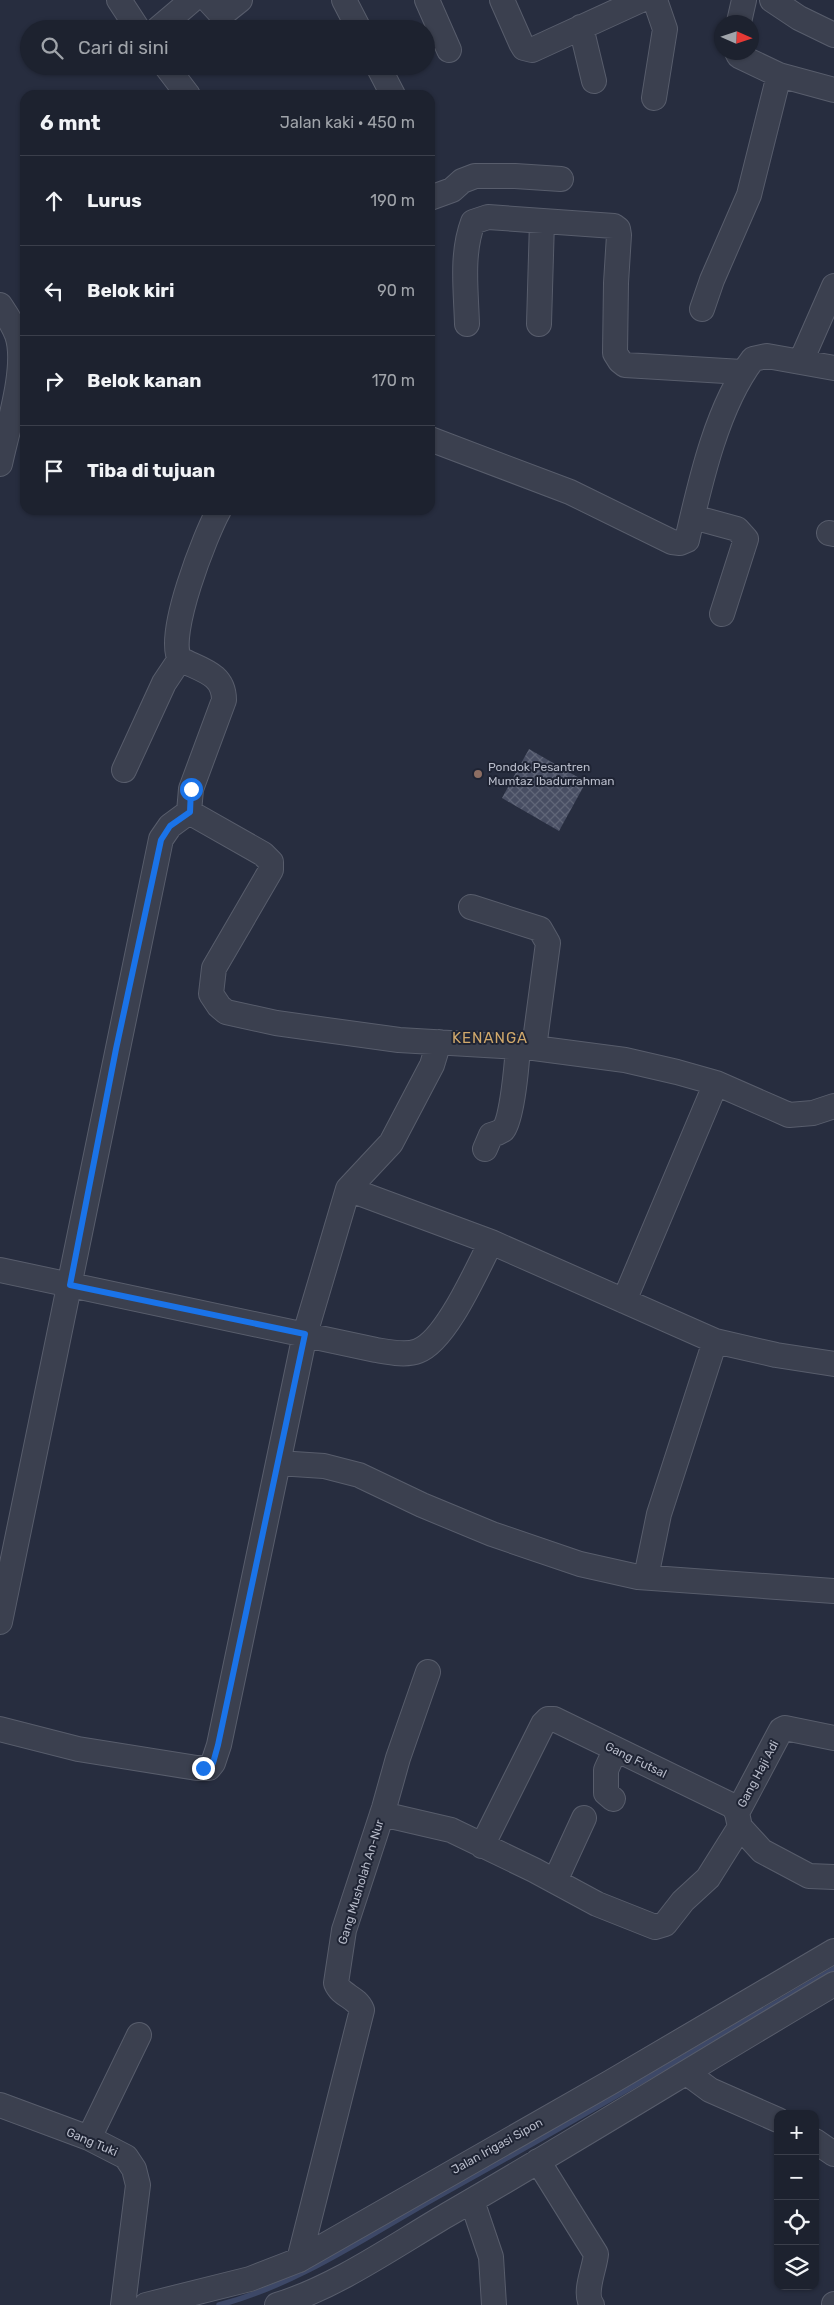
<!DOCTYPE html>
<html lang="id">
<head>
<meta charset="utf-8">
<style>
	body { margin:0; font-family:Rubik,sans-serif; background:#2a2f3b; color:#f1f3f6 }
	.controls { position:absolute; right:15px; bottom:15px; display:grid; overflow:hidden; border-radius:10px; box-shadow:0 1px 4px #0004 }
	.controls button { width:45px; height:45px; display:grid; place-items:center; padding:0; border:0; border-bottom:1px solid #3b3f4b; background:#1d222f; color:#f1f3f6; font:25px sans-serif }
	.compass { position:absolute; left:714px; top:15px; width:45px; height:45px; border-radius:50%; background:#1d222f; box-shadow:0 1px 4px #0004; rotate:93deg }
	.stop { position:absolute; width:15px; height:15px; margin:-11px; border:4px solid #1a73e8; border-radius:50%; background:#fff }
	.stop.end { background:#1a73e8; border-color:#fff; box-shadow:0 1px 5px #0008 }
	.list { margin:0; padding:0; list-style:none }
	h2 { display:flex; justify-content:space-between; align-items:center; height:65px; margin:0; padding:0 20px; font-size:21px }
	h2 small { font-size:16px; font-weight:400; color:#a0a4aa }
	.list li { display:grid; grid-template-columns:32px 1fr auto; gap:15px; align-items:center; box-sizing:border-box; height:90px; padding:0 20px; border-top:1px solid #3b3f4b }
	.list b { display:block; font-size:19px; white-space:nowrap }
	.list em { font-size:16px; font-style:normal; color:#a0a4aa }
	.icon { flex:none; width:28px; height:28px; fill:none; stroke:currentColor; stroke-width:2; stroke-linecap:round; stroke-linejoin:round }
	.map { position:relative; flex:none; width:834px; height:2305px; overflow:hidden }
	.search { position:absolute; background:#1d222f; box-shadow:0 1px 4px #0004; left:20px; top:20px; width:415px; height:55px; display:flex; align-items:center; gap:12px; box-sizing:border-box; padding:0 18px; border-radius:28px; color:#a0a4aa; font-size:19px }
	.panel { position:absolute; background:#1d222f; box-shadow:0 1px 4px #0004; left:20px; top:90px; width:415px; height:425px; border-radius:15px }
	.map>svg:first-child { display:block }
</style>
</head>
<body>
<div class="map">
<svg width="834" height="2305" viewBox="0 0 834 2305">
	<defs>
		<pattern id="building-cross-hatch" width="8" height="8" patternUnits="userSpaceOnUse" patternTransform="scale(1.25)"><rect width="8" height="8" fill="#484e63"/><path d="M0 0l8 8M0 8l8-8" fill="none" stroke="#606678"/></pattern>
	</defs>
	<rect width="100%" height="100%" fill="#272d3f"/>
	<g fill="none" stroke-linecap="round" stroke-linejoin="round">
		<!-- stream -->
		<path stroke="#3d4867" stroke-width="5.5" d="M219,2305C296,2285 366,2237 435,2198C569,2124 702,2047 834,1969"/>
	</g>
	<!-- building -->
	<path fill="url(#building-cross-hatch)" d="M529,749L586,782L559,831L502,798Z"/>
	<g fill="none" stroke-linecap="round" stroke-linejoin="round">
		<!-- minor casing -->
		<g stroke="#585d6c" stroke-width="26">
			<path id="minor" d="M119,0L138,29
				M208,0L220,13L225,12L240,0
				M344,0L359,29
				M427,0L449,50
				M502,0L521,43L524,48L532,50L641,0
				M772,0L799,18L834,35
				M739,22L744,0
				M581,27L594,81
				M158,29L192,0
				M737,52L739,56L779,75L834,90
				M166,66L188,95
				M378,66L393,95
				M654,98L665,29L655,0
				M430,198L452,190L462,181L475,176H515L561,179
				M0,305C6,314 13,324 17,335C28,367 7,430 0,464
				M702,309L712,280L749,195L779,75
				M467,324C466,290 461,254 473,222L488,217L614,226L618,229L619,235L616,283L615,353L620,361L625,365L742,372
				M539,324L542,221
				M801,361L834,286
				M430,439L570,492L672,542L680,543L687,540C700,483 717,406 753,359L767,356L834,368
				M693,517L737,529L746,539L722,614
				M829,533L834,534
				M124,770L164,683L180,659
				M189,812L263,854L271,862V870L214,968L211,994L219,1006L226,1012L276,1023L399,1040L534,1048L625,1060L677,1072L716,1083L789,1115L813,1113L834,1106
				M189,812L191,789L224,700C224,673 200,670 180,659C165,637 206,533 219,510
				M471,907L540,929L548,943L534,1048
				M485,1149L491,1135C495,1134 500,1132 503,1130C512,1123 517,1061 518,1047
				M348,1189L491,1242L715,1341L776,1355L834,1364
				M0,1270L376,1350C388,1352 406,1356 418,1351C446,1341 477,1269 491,1242
				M624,1301L716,1083
				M278,1463L324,1466L359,1475L422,1505L492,1534L580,1564L638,1577L834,1591
				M646,1577L659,1514L715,1341
				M0,1622L161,839L170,826L189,812
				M0,1729L78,1749L197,1768H209L213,1763L219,1745L305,1334L348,1189L391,1143L432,1065L439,1042
				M613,1799L606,1793V1770L615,1750
				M737,1813L781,1730L785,1728L834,1738
				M382,1814L451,1830L534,1870L597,1904L655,1927L665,1924L683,1901L708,1878L740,1827
				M482,1846L543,1724L548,1719H554L733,1806L737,1813L740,1827L762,1851L809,1876L834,1877
				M555,1881L584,1818
				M687,2073L710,2090L778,2120
				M0,2105L89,2138L126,2157L134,2169L138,2185L123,2305
				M89,2138L139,2035
				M815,2141L834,2154
				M538,2161L596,2254C595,2268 583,2293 592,2305
				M472,2201L491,2257L494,2305
				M299,2260L362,2010C357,1997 341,1996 336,1983L344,1930L384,1808L398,1758L428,1672
				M146,2305L250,2279L299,2260L611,2082L834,1951
				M277,2305C336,2287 394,2246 447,2215C577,2140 705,2060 834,1984
				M834,2305V2304"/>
		</g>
		<!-- minor -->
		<use href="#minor" stroke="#3b404f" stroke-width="24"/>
	</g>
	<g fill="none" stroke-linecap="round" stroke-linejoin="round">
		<!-- route -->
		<path stroke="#1a73e8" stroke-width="6" d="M191,789L190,812L170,826L161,840L116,1049L70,1285L305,1334L218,1745L213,1763L209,1768H203"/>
	</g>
	<!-- markers -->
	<circle fill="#8d6e63" stroke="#1f2434" stroke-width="2" cx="478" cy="774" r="5"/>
	<g text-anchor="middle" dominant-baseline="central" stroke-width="4" stroke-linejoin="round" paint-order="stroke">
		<!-- poi labels -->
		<g font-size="12" fill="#b7bbc9" stroke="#1f2434" text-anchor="start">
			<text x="488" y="767">Pondok Pesantren<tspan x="488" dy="14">Mumtaz Ibadurrahman</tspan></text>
		</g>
		<!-- street labels -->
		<g font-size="12" fill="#b7bbc9" stroke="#1f2434">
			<text transform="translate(636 1760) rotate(26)">Gang Futsal</text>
			<text transform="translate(758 1774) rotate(-62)">Gang Haji Adi</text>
			<text transform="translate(361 1882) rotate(-73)">Gang Musholah An-Nur</text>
			<text transform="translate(92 2142) rotate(23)">Gang Tuki</text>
			<text transform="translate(497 2146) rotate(-29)">Jalan Irigasi Sipon</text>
		</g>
		<!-- quarter labels -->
		<g font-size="15" letter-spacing="1" fill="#d0a86b" stroke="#1f2434">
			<text x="490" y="1038">KENANGA</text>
		</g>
	</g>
</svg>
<div class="controls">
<button>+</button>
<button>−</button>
<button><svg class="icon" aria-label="locate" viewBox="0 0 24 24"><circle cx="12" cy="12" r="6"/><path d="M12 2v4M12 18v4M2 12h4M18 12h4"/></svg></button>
<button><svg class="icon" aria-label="layers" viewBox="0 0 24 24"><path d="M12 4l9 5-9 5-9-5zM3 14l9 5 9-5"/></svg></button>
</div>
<svg class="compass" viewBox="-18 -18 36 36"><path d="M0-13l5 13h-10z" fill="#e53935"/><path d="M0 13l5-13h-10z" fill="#a0a4aa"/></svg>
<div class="stop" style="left:191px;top:789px"></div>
<div class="stop end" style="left:203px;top:1768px"></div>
<div class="search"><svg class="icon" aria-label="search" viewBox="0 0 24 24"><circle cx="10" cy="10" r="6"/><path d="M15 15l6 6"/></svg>Cari di sini</div>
<section class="panel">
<h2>6 mnt<small>Jalan kaki · 450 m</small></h2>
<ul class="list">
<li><svg class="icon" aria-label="ahead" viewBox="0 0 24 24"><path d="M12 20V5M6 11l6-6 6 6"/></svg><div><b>Lurus</b></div><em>190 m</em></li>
<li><svg class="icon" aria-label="left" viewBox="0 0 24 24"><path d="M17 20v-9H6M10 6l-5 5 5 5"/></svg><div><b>Belok kiri</b></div><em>90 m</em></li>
<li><svg class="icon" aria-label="right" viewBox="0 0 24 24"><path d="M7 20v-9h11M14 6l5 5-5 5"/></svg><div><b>Belok kanan</b></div><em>170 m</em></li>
<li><svg class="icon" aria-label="arrive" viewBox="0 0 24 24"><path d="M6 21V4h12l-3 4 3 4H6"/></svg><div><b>Tiba di tujuan</b></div></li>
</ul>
</section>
</div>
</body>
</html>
